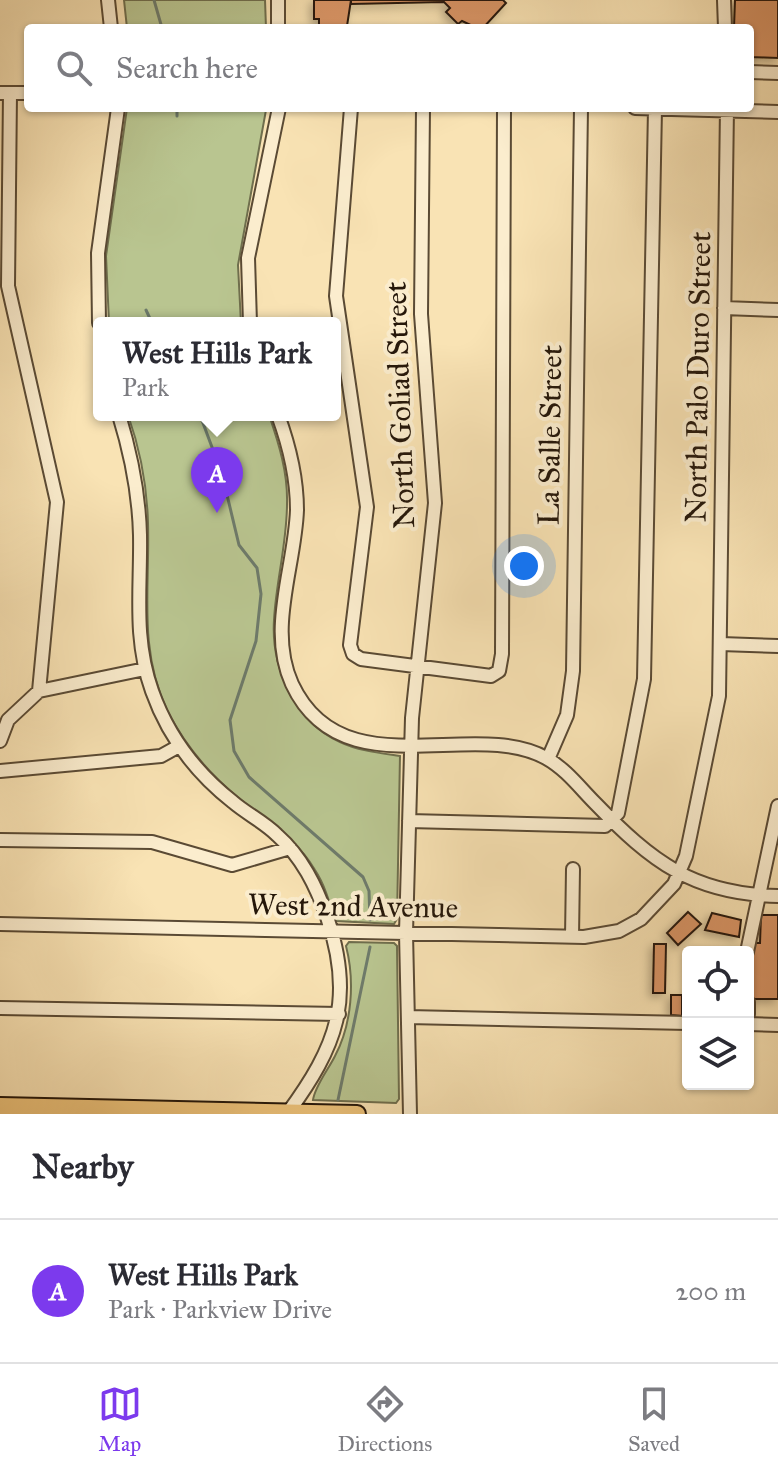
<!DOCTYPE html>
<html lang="en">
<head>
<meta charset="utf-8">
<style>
	body { margin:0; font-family:"IM FELL Great Primer",serif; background:#f2f2f3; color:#2b2b33 }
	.controls { position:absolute; right:24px; bottom:24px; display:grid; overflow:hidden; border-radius:8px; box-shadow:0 2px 6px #0004 }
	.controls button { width:72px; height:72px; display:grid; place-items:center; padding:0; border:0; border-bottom:2px solid #e1e1e2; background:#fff; color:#2b2b33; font:40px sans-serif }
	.you { position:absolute; left:524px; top:566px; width:28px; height:28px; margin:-20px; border:6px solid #fff; border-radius:50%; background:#1a73e8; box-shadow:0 0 0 12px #1a73e833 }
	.badge { display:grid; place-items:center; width:52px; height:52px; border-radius:50%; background:#7c3aed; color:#fff; font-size:26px; font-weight:700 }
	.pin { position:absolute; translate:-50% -66px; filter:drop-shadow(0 2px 4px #0008) }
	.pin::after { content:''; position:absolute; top:42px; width:28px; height:24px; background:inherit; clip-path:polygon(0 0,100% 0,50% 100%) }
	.popup { position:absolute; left:93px; top:317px; width:248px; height:104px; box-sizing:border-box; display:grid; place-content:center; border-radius:8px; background:#fff; filter:drop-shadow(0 2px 6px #0005); font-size:26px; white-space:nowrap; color:#7c7c81 }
	.popup b { font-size:30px; color:#2b2b33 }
	.popup::after { content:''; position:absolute; left:50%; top:100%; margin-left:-16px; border:16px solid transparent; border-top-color:#fff }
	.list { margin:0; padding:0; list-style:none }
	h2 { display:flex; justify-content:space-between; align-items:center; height:104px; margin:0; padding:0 32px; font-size:34px }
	h2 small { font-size:26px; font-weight:400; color:#7c7c81 }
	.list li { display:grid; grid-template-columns:52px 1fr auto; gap:24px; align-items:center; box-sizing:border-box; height:144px; padding:0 32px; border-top:2px solid #e1e1e2 }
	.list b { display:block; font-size:30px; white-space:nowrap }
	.list p { margin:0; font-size:26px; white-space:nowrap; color:#7c7c81 }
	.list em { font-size:26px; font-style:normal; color:#7c7c81 }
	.icon { flex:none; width:44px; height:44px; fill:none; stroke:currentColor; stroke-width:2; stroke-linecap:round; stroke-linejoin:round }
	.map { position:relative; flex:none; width:778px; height:1114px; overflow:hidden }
	.search { position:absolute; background:#fff; box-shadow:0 2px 6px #0004; left:24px; right:24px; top:24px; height:88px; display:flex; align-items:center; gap:20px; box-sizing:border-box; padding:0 28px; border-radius:8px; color:#7c7c81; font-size:30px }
	.sheet { height:248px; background:#fff }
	nav { display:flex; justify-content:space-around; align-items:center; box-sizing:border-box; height:112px; border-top:2px solid #e1e1e2; background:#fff; font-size:22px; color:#7c7c81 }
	nav a { display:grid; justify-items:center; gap:4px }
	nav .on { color:#7c3aed }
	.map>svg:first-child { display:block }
</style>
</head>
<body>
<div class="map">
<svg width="778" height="1114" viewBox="0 0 778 1114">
	<defs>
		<filter id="shadow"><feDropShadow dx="-3.5" dy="3.5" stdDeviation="4" flood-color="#0004"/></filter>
	</defs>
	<rect width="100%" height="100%" fill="#f9e3b4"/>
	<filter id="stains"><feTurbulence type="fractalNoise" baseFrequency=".0025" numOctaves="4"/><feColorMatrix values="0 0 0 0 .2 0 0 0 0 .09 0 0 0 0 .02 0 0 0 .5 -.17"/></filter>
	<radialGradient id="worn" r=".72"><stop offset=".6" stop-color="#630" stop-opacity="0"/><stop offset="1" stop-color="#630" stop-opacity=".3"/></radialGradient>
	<!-- green -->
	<path fill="#b9c590" stroke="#6f6e4d" stroke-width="2" d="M124,0H265L266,28H127Z
		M127,108L266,110L238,265L241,323H109L106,256Z
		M128,415H269C279,444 288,473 287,504C287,543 276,582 274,620C271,668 295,722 340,742C359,751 380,753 400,756L397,919L394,924L335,921C330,904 325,885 315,870C297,839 267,821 240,799C209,774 185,746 167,710C138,649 150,587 148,523C147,487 140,449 128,415Z
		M349,942L394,943L397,946L399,1099L396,1103L313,1100C315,1086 328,1070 335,1056C352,1024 355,981 346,946Z"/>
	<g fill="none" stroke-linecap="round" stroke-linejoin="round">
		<!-- stream -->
		<path stroke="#6e7b6b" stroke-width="3" d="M154,0L162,28
			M177,116V108
			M146,310L152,323
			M200,415L222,474L239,545L257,568L261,594L256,641L230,720L234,751L249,777L363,877L369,891L370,920
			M338,1100L370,947"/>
	</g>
	<!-- building -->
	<path fill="#d99566" stroke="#25170a" stroke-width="2" filter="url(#shadow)" d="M314,0H351L347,26H319V19H314Z
		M351,0H503L506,3L483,28H477L462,21L458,24L446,12L450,8L444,2L351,4Z
		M735,0H778V58L750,57V28H734Z
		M688,912L701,924L678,945L667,933Z
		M712,913L741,920L739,937L705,930Z
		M761,915H778V999H750L751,955L754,943H760Z
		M654,944H666L665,993H653Z
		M671,995H682V1016L671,1015Z"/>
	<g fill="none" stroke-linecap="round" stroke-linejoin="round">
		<!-- minor casing -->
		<g stroke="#5a4a34" stroke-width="16">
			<path id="minor" d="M108,0L111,28
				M278,0V28
				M724,0L725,28
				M750,72L778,73
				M0,93H28
				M10,93L8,286L57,502L39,691
				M351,108L336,296L367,507L350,645L353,654L361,659L491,676L499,671L502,654L504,108
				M635,108L778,112
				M724,308L778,310
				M99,323L98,253L118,108
				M250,323L248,258L279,108
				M119,415C131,454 139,494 140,535C141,589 133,638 152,691C168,736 196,773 233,802C247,814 264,822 277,835C302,857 316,886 327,917C355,999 337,1046 287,1114
				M278,415C289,445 297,477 297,510C295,567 267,629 292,684C342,791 473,717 546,758C566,769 580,788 595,803C652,862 693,894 778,896
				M721,644L778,646
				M0,741L8,720L39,691L145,669
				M548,759L567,715L573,671L581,108
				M0,771L161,756L179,746
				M409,821L605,826L618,813L644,679L655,109
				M0,840L152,842L232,865L290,848
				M0,924L584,937L619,931L641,919L674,884L686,856L719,696L727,108
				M572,937L573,869
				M747,952L778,806
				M748,1002V1014
				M0,1008L339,1014
				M408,1017L688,1023
				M748,1024L778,1025
				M410,1114L406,933L412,718L435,503L421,314L423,108"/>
		</g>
		<!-- major casing -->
		<g stroke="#25170a" stroke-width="20">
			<path id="major" d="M0,1106L357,1114"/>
		</g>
		<!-- minor -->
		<use href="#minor" stroke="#fbedce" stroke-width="12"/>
		<!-- major -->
		<use href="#major" stroke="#ecc27a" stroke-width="16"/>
	</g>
	<g text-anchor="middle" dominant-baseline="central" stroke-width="8" stroke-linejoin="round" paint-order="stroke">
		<!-- street labels -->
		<g font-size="30" fill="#25170a" stroke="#fbedce">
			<text transform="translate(698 377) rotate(-89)">North Palo Duro Street</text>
			<text transform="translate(400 405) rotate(-92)">North Goliad Street</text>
			<text transform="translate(550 435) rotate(-89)">La Salle Street</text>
			<text transform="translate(353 906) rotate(1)">West 2nd Avenue</text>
		</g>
	</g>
	<rect width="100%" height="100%" filter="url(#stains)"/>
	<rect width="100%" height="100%" fill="url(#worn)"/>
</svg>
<div class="controls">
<button><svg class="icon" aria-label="locate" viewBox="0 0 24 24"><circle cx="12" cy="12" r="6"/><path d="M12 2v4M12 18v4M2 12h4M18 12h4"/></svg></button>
<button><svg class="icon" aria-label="layers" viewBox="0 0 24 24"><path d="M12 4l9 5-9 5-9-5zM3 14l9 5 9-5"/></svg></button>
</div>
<div class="you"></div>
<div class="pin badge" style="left:217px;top:513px">A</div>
<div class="popup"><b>West Hills Park</b>Park</div>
<div class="search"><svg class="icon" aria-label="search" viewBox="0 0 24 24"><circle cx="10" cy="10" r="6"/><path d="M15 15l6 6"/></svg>Search here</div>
</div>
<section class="sheet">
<h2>Nearby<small></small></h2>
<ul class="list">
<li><span class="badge">A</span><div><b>West Hills Park</b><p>Park · Parkview Drive</p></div><em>200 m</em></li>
</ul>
</section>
<nav>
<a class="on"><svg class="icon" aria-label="map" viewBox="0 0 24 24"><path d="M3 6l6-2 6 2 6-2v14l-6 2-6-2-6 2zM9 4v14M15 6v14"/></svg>Map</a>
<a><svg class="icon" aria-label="directions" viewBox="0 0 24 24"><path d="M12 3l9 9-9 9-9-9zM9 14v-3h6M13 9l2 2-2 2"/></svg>Directions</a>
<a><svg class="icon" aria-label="saved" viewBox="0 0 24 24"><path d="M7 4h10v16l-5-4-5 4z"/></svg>Saved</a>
</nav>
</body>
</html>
